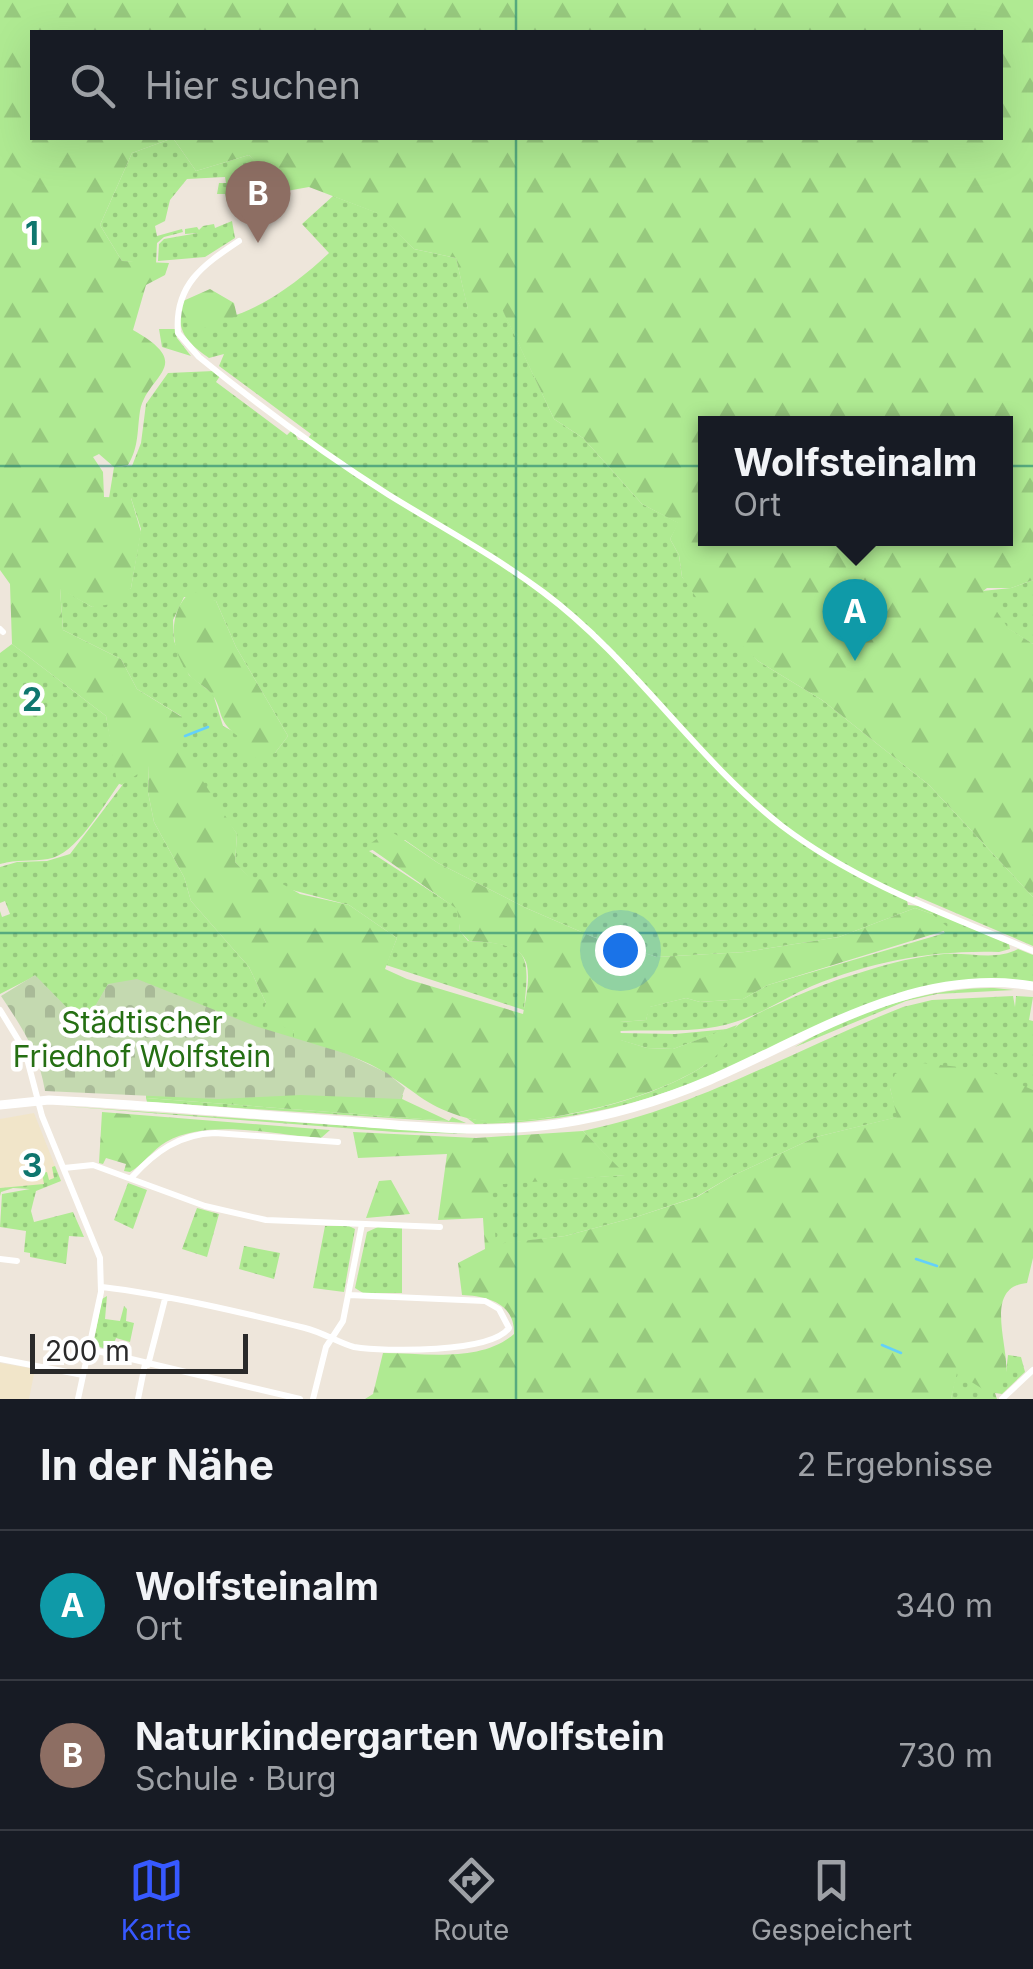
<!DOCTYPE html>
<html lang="de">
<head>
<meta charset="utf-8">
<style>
	body { margin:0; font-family:Inter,sans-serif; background:#242831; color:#f1f3f6 }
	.scale { position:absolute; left:30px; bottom:25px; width:218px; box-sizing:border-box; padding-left:10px; border:5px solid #2a2a2a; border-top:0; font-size:28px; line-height:35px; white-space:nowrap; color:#2a2a2a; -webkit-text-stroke:8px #fff; paint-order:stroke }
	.you { position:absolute; left:620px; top:950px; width:35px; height:35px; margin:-25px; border:8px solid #fff; border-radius:50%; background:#1a73e8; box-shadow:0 0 0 15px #1a73e833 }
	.badge { display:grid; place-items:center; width:65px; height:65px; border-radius:50%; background:#3759ff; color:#fff; font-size:32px; font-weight:700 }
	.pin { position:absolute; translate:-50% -82px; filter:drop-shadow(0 2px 5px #0008) }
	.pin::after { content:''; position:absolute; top:52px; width:35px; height:30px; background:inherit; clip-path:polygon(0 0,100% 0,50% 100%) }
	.popup { position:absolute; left:698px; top:416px; width:315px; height:130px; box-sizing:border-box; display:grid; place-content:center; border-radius:0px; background:#171b24; filter:drop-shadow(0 2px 8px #0005); font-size:32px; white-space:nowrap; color:#9ea1a6 }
	.popup b { font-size:38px; color:#f1f3f6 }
	.popup::after { content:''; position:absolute; left:50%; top:100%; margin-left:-20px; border:20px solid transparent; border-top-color:#171b24 }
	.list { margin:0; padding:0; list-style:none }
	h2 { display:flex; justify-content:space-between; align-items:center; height:130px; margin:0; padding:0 40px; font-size:42px }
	h2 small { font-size:32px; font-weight:400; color:#9ea1a6 }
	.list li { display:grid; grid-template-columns:65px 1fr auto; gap:30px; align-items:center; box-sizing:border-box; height:150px; padding:0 40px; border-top:2px solid #363941 }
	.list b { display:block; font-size:38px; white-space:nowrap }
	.list p { margin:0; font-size:32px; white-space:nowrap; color:#9ea1a6 }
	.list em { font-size:32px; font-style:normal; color:#9ea1a6 }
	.icon { flex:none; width:55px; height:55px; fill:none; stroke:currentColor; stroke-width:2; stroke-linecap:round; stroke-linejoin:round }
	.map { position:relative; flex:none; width:1033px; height:1399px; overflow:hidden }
	.search { position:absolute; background:#171b24; box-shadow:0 10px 40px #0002; left:30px; right:30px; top:30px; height:110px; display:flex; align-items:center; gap:25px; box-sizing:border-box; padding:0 35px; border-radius:0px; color:#9ea1a6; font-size:38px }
	.sheet { height:430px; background:#171b24 }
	nav { display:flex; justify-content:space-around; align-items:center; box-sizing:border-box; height:140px; border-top:2px solid #363941; background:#171b24; font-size:28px; color:#9ea1a6 }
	nav a { display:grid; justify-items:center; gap:5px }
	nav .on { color:#3759ff }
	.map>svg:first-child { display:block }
</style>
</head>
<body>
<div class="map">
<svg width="1033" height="1399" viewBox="0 0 1033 1399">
	<defs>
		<pattern id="grass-dots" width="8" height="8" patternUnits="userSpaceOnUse" patternTransform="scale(2.5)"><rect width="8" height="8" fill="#afea92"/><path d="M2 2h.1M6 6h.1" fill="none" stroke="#97c97e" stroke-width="1.8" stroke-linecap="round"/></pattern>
		<pattern id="forest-firs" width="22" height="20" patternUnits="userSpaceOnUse" patternTransform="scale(2.5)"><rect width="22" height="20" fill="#afea92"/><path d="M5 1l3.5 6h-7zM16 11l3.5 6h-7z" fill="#97c97e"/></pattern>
		<pattern id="cemetery-stones" width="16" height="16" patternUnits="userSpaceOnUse" patternTransform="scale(2.5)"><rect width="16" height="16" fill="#c4d9b0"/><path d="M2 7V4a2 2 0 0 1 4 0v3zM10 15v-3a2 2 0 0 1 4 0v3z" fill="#a9ba98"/></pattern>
	</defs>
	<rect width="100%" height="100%" fill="#eee6db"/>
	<!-- education -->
	<path fill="#f1e5c9" d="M34,1113L61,1181L35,1188H13L1,1192L0,1196V1119Z
		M0,1363L35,1369L29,1399H0Z"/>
	<!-- grass -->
	<path fill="url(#grass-dots)" fill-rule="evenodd" d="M173,138L196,171L249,155L275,183L284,203L259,224L254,219L249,223L245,203L233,205V201L227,202L225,194H217L219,183H226L225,177L187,179L170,200L165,221L155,226L157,236L182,229L183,232L164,237L157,243L156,264L122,261L100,225L132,153Z
		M333,196L378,213L414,249L456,258L468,309L502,308L554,419L583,438L642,504L679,523L670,539L679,555L682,577L758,661L822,700L929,785L1033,897V946L916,896L907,901L908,905L919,906L1009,944L1010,949L999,952C933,950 873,961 812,986C786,997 762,1014 735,1022C698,1034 658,1029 620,1031V1022L646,1020L649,1007L686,998L700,1002L743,999L768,985L945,933L932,914L915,908L839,937L745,952L657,957L593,937L526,908L438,863L405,840L369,851L458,909L460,931L468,941C530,944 530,951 524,1010L386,965L397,938L349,905L250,879L235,862L237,834L175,749L181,716L137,689L121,659L63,630L60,588L92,607L131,588L141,529L131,498H109L114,467L132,466L141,443L146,404L168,373L214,371L220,376L216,382L287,435L293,429L298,440H307L311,434L219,366L224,354L209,358C195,348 181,338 180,319C233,333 293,287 329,253L302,224ZM184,597L216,601L236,647L288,736L275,753L223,726L213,694L189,675L174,641L173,620Z
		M232,221L235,238L205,257L158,261L159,244L164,239L198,233L185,234V229L197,227L199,230L203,226L214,224L215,228Z
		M159,329H175L177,338L191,356L162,347Z
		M1033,580V644L1007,628L982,591L1011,588Z
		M12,644L106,716L119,784C103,806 76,855 48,859C32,862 17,859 0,864V653Z
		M149,765L148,792L154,822L184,877L191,901L249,967L266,1003L294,1031V1040L108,985L84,1026L35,976L0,994V911L2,917L10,914L5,901L0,903V867L17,862L47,861L70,854L127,779Z
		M1018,949L1033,955V982C913,963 813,1033 707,1077C632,1108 557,1123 475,1124L467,1118C531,1131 647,1102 702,1067C718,1056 723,1040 736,1027C750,1014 819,986 840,979C874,968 908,957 944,954C969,952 996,961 1018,949Z
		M994,988L1014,990L937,994L906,1001L795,1047C850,1013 928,987 994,988Z
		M1013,996L1015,1007L1016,996L1033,997L1029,1020L1033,1021V1090L890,1088L898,1117L816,1137L732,1176L696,1197L636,1217L565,1236L495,1245L490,1184L625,1175L583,1131C696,1108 796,1049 903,1007L932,1000Z
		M728,1029L673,1049L647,1048L620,1040V1033L675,1034Z
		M146,1098L449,1121L452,1117L466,1123L147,1102Z
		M62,1106L468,1134L395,1132Z
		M55,1166L61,1181L36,1191L31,1211L34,1222L73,1212L84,1237L69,1236L66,1264L30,1257V1253L24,1252L26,1231L0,1227L2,1194L30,1189L13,1188L1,1192L0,1196V1188L44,1184L42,1173L47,1172L49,1180L54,1178L52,1167Z
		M128,1183L147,1190L133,1229L114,1220Z
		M197,1208L219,1214L207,1257L182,1249Z
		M325,1226H349L355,1229L344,1292L313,1288Z
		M378,1227L402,1228V1293H363L355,1288L367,1232Z
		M244,1246L280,1253L274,1279L239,1269Z
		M107,1296L105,1319L120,1321L124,1306L127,1309L126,1321L134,1323L130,1342L116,1338L111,1351L94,1345V1340L102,1299Z
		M1008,1355L1021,1357L1025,1372L1002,1394L995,1393L997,1399H951L956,1373L1006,1372Z"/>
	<!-- forest -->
	<path fill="url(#forest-firs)" fill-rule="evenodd" d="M0,0H1033V580L1011,588H987L983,591L1008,628L1033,644V897L929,785L822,700L758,661L705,610L682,577L679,555L670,539L678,523L642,504L583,438L554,419L502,309L492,310L483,317L468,310L456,258L414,249L377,213L309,187L281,192L249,155L196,171L173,138L132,153L100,225L122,261L169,263L165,275L146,285L133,330C197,366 147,374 140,411C137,431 139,447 128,465L114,467L99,454L93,457L103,472L104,497L131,498L141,532L131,588L112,604L92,607L60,589L63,630L121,659L137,689L182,717L176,750L188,758L237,834L235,862L250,878L279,882L300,894L349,905L397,938L385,969L407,979L523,1014C535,955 529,944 469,941L460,931L457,909L367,846L389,830L438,863L526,908L593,937L657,957L745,952L839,937L915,908L932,914L950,929L768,985L743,999L700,1002L686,998L650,1007L646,1020L620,1022L621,1040L647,1048L673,1049L737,1025C730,1036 724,1048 715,1057C671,1097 524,1133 467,1118C427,1107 419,1094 387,1074C359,1055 326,1049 294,1040V1031L260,1018L266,1003L249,967L191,901L184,877L154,822L148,792L149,766L122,785L117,783L106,716L12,644L10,584L0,570ZM32,32H1000V138H32ZM705,423H1005V538H705Z
		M210,289L234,303L237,316C209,327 205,335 180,319L183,301Z
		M192,591L216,601L236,647L288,736L275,753L254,758L236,749L239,737C214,719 225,709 210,692C205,686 197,683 191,677C171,654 165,612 192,591Z
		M63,1035L403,1095L402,1099L449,1121L146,1098V1095H153Z
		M922,1063L987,1070L1033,1090V1258L1027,1283C983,1287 1009,1345 1006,1372L986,1391L957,1373L951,1399H365L373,1394L383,1353C425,1353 480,1363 514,1334C515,1303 487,1296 462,1295L458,1263L485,1249L483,1218L438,1220L447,1154L358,1158L353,1132L476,1138L583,1131L626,1175L491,1185L496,1244L565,1236L636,1217L697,1197L732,1176L816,1137L897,1117L890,1088L895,1074Z
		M102,1112L330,1130L321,1138C272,1135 210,1118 166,1142C152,1150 144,1164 130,1172L124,1171L126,1164L106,1158L103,1164L99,1163Z
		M391,1180L410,1214L366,1218L379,1181Z"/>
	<!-- cemetery -->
	<path fill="url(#cemetery-stones)" d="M35,975L84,1025L108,984L137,979L255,1026L347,1054L387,1073L405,1088L401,1099L301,1095L217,1099L45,1091C39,1053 22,1027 1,996Z"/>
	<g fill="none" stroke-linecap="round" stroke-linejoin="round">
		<!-- stream -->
		<path stroke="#64d0fa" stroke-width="2.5" d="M185,736L208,727
			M916,1259L937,1266
			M882,1345L901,1353"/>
		<!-- street -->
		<path stroke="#fff" stroke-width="6" d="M239,241C203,265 174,285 178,333L199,357C259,406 324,454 389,495C441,527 495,556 543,592C633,659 694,757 782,826C857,883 947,915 1033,951
			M0,629L3,632
			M0,1010L25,1051L42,1116L100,1258L101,1292L78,1399
			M64,1168L93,1165L205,1206L266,1220L440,1227
			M132,1177C155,1152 179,1134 215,1133L338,1142
			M0,1259L17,1261
			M102,1287C168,1295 240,1312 305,1328C322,1332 341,1344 354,1347C385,1352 491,1353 509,1328L499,1309L485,1301L349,1295
			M89,1349L300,1399
			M0,1359L83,1375
			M148,1365L165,1299
			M138,1399L145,1364
			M313,1399L326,1347L343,1321L362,1224
			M1002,1399L1033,1370"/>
		<!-- secondary -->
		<path stroke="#fff" stroke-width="9" d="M0,1105L49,1100C148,1105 246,1114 345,1121C415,1127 487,1134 557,1124C610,1116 661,1101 710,1080C813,1035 916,966 1033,986"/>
	</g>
	<!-- grid -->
	<path fill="none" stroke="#0f766e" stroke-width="2.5" stroke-opacity="0.55" d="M516,0V32M516,138V1399M0,466H1033M0,933H1033"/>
	<g text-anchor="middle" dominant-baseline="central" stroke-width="9" stroke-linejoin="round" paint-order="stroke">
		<!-- park labels -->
		<g font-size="30" fill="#256f13" stroke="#fff">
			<text x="142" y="1022">Städtischer<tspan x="142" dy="34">Friedhof Wolfstein</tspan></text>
		</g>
	</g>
	<g font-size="32" text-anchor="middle" font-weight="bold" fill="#0f766e" stroke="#fff" stroke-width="9" stroke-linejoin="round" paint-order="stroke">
		<text x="32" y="245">1</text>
		<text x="32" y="711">2</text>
		<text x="32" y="1177">3</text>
	</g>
</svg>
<div class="scale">200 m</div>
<div class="you"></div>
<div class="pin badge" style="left:855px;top:661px;background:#0f9aa8">A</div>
<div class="popup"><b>Wolfsteinalm</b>Ort</div>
<div class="pin badge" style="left:258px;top:243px;background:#8d6e63">B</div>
<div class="search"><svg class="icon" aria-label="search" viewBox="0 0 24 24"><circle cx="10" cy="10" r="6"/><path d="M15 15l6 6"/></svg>Hier suchen</div>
</div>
<section class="sheet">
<h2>In der Nähe<small>2 Ergebnisse</small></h2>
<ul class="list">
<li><span class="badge" style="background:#0f9aa8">A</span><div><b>Wolfsteinalm</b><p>Ort</p></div><em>340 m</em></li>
<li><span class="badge" style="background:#8d6e63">B</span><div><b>Naturkindergarten Wolfstein</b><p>Schule · Burg</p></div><em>730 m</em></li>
</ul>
</section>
<nav>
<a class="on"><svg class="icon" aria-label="map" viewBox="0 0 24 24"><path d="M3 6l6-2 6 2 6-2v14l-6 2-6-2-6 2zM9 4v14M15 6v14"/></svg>Karte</a>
<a><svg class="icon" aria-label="directions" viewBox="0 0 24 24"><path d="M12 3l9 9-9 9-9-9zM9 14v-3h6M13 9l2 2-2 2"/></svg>Route</a>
<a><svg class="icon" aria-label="saved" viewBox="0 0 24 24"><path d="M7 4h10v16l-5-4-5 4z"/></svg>Gespeichert</a>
</nav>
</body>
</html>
